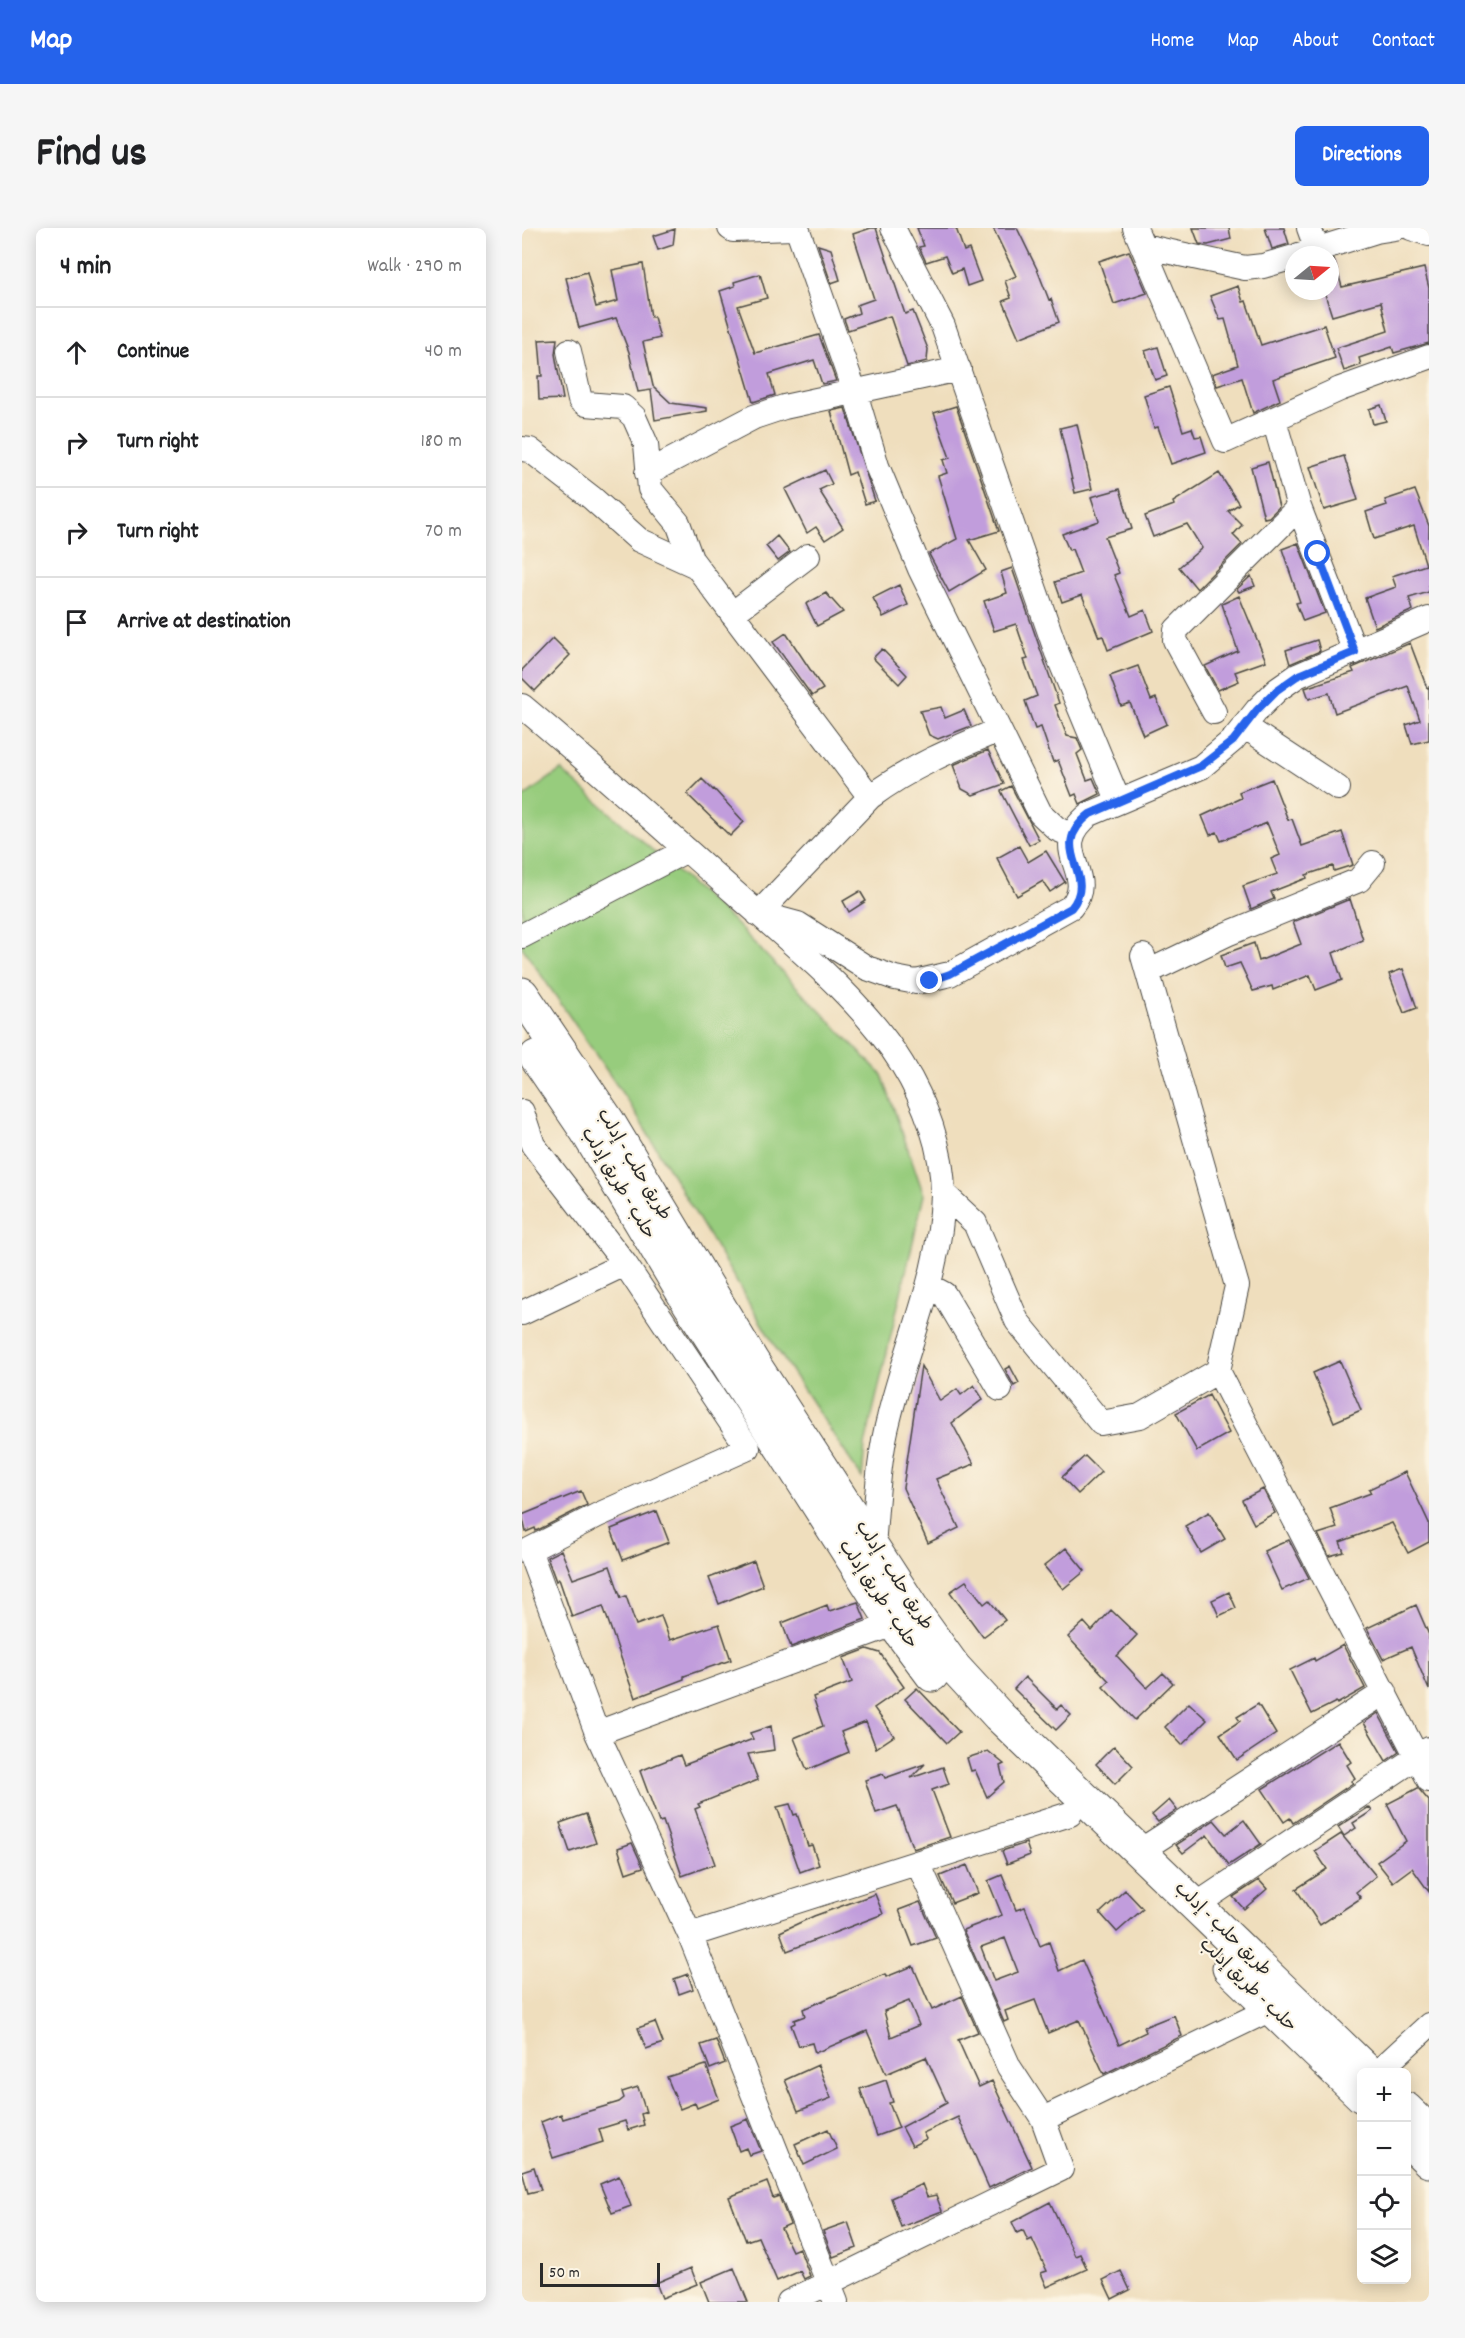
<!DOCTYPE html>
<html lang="en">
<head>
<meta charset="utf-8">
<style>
	body { margin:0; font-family:Dekko,"Playpen Sans Arabic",sans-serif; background:#f6f6f6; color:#202124 }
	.controls { position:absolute; right:18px; bottom:18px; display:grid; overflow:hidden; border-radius:9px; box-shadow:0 3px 15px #0003 }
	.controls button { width:54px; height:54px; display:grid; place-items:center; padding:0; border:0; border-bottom:2px solid #e0e0e0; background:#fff; color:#202124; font:30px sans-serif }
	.compass { position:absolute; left:763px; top:18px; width:54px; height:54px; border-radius:50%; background:#fff; box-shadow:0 3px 15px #0003; rotate:72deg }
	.scale { position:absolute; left:18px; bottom:15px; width:120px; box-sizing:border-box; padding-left:6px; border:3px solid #2b2b2b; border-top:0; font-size:16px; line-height:21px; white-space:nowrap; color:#2b2b2b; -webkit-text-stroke:4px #fcf5e5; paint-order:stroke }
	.stop { position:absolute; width:18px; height:18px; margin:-14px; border:4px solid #2563eb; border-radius:50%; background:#fff }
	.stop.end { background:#2563eb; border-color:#fff; box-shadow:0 2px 6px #0008 }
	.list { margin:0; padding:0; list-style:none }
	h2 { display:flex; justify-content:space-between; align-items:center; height:78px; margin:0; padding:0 24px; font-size:26px }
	h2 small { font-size:20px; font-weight:400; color:#757577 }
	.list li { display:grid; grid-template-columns:39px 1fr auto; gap:18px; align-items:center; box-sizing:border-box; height:90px; padding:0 24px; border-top:2px solid #e0e0e0 }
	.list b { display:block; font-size:22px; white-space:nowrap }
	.list em { font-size:20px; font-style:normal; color:#757577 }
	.icon { flex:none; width:33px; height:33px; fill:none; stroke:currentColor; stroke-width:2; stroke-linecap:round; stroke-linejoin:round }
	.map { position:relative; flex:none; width:907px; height:2074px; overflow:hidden; border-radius:9px }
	header { display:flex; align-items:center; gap:36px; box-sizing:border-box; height:84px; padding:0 30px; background:#2563eb; color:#fff }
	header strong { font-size:28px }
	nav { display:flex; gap:33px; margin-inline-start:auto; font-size:21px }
	.intro { display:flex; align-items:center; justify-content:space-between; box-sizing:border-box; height:144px; padding:0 36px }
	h1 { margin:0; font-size:42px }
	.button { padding:15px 27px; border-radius:9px; background:#2563eb; color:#fff; font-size:21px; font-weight:700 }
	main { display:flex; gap:36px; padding:0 36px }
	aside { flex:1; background:#fff; border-radius:9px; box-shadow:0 3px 15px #0003 }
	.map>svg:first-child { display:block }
</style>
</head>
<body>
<header>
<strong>Map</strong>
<nav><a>Home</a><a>Map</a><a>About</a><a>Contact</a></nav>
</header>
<div class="intro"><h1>Find us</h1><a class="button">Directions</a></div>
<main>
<aside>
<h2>4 min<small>Walk · 290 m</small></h2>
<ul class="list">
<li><svg class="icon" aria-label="ahead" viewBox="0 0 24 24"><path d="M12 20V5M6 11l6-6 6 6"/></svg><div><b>Continue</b></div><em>40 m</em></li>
<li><svg class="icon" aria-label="right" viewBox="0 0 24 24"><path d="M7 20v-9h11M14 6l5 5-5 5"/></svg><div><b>Turn right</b></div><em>180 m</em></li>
<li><svg class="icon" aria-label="right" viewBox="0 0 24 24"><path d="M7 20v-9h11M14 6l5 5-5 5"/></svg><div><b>Turn right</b></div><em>70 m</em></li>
<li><svg class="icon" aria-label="arrive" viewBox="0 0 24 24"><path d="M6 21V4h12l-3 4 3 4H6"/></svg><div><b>Arrive at destination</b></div></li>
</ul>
</aside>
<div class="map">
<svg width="907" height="2074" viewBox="0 0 907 2074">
	<rect width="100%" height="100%" fill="#fcf5e5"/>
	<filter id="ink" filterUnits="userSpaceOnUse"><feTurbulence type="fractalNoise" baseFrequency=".0167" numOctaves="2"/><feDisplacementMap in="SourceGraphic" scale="12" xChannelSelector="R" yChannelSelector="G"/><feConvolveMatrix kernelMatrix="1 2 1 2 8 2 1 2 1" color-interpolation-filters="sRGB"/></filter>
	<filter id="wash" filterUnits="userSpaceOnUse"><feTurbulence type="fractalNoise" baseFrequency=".008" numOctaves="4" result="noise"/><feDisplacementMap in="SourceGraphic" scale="24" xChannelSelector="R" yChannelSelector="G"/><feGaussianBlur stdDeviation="1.35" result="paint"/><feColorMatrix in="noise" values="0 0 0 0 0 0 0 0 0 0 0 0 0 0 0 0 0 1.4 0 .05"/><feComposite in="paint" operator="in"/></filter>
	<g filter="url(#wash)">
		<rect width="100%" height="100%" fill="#efdebd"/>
		<!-- green -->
		<path fill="#97cc7d" stroke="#617c54" stroke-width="1.5" d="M39,542L209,691L360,847L402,967L343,1217L340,1250L253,1118L109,878L0,719V570Z"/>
		<g id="blocks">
			<!-- building -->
			<path fill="#c19ddc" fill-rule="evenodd" d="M349,0H354L383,86L391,83L406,121L405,133L385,138L368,88L326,102L322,91L337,85L335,77L352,71L331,6Z
				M395,0H434L442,23L447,21L459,53L445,58L440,41L430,45L423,28L404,34L397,19L402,18Z
				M471,0H495L515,41L527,72L529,71L537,94L497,110L481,73L489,70L483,53L494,48Z
				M671,0H707L709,11L686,17L677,16Z
				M743,0H762L767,16L750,21Z
				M153,1L151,17L136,22L131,8Z
				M296,17L309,21L318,52L309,55Z
				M607,23L625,65L592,76L577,33Z
				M812,31L820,59L902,40L907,60V115L872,125L870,119L837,130L839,137L822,143L814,120L866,103L859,74L810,88L802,63H808V32Z
				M121,36L129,89H132L138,110L121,114L131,158L149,175L185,180V183L133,192L129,162L116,164L107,124L94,90L57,100L44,50L65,44L74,79L96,73L90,42Z
				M238,46L245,70L216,78L233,125L297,107L314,153L300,156L292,132L247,146L253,167L231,174L198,63L213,58L212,54Z
				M716,58L721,74L724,73L739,117L802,97L813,130L751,151L758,172L731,185L720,150L695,158L690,146L716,137L703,91L698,92L688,68Z
				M35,111L33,126L41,171L17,172L16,148H20L17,112Z
				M636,119L645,148L633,152L623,123Z
				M647,159L661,203L670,200L673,209L679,208L684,224L649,236L636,199L632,200L622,167Z
				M859,177L864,193L851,196L847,181Z
				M434,178L477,303L447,312L464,342L427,364L407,326L435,311L416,248L425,245L421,232L428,230L412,185Z
				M323,180L353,273L343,276L333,244L326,247L309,183Z
				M555,196L570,261L553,265L538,200Z
				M822,228L836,272L802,282L788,239Z
				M746,234L757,279L747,289L742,290L729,239Z
				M303,242L310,256L297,262L321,300L303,312L294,299L285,305L263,261Z
				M697,245L717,276L706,283L720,297L711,307L720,316L675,361L657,339L680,320L665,296L631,309L623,288L652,277L651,274Z
				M598,261L610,301L583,309L597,345L592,347L609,388L623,382L631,403L586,422L581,408L577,409L560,367L540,374L533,354L559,345L550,321L547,322L540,306L577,293L569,269Z
				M893,262L907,298V364L887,370L891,382L853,399L843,370L874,359L870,348L904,337L892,298L852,311L844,284L865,277L863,272Z
				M255,308L268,324L256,333L244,318Z
				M776,315L803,385L781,393L774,375L778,374L760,321Z
				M490,340L537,475L533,477L545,508L555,510L560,522L555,526L565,552L571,550L578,566L558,576L554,566L550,568L536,532L531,534L519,499L513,501L503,473L515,468L502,432L506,431L494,396L472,403L462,373L485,365L479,344Z
				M729,348L733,358L717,364L715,361Z
				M377,357L386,377L361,389L351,370Z
				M304,365L321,384L295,398L284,376Z
				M717,368L744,433L713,444L717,453L696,462L683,438L716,423L700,376Z
				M264,405L301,461L290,468L251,414Z
				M31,410L48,427L13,463L0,450V442Z
				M795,412L798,423L768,436L764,422Z
				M888,415L905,460L907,459V512L890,516L884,497L898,492L886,458L813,485L807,465L787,471L783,460L832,444L830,440Z
				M360,421L385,447L377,456L351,430Z
				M616,438L629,472L634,470L645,496L621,507L608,475L599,478L588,448Z
				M419,479L423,490L442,482L449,498L416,511L407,507L398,483Z
				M466,522L482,556L451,567L440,561L431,537Z
				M180,551L191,562L192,561L222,594L208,608L165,566Z
				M750,551L766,592L770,591L780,618L820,604L831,637L812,643L811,638L784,647L785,650L749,664L752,671L729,681L721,658L755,646L749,631L758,627L745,595L699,613L695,604L688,607L680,588L719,570L717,564Z
				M489,558L517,612L507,617L479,563Z
				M497,618L506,634L524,623L543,654L528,664L521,653L495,668L475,630Z
				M338,663L344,673L327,684L321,673Z
				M828,671L841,712L811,725L820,752L794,762L788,747L751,762L750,758L731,763L718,735L703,740L699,727L732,715L737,733L779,716L771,694Z
				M881,741L895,780L882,785L867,746Z
				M818,1133L839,1182L812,1194L791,1145Z
				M399,1138L418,1173L435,1161L439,1167L452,1157L461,1171L430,1195L452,1236L414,1251L437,1300L406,1315L381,1260Z
				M488,1138L497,1155L492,1158L483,1141Z
				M687,1167L707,1205L675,1223L654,1185Z
				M563,1228L579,1244L556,1266L540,1249Z
				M883,1244L907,1295V1314L886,1325L870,1295L818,1314L822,1324L807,1328L796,1306L815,1300L808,1280L849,1265L847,1261Z
				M741,1261L753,1285L732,1296L720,1272Z
				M59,1263L65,1277L14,1303L13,1300L4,1304L0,1287Z
				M135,1283L147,1314L101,1332L89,1301Z
				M687,1284L703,1311L679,1325L663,1298Z
				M767,1312L787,1350L760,1362L742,1323Z
				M544,1320L563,1343L541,1361L522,1338Z
				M39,1322L51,1351L88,1338L99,1370L104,1368L114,1397L139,1388L148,1412L197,1396L209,1432L162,1448V1451L113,1470L81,1378L50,1389L37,1351L34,1353L25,1329Z
				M232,1333L241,1358L197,1376L187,1350Z
				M444,1353L462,1376L467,1372L483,1392L461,1409L428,1364Z
				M707,1364L714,1380L697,1388L690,1372Z
				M336,1374L343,1391L269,1419L260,1395L305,1377L307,1383Z
				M894,1377L907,1407V1462L889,1419L861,1431L845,1400Z
				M589,1382L615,1407L595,1428L625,1460L641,1445L651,1455L613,1492L581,1459L587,1453L546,1409L562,1394L570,1403Z
				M821,1417L843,1460L815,1476L814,1474L790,1486L768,1442L792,1430L793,1433Z
				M345,1421L358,1425L382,1459L352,1480L372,1508L354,1520L344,1494L319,1504L327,1524L285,1542L272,1510L301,1498L291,1469L330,1454L321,1430Z
				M503,1449L535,1481L539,1477L549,1487L534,1502L492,1461Z
				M395,1460L437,1504L425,1515L383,1471Z
				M667,1475L685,1492L660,1517L643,1499Z
				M736,1476L754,1506L715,1532L698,1506L718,1493L715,1489Z
				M856,1485L877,1524L864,1533L842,1495Z
				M249,1498L252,1522L226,1526L236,1552L176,1576L178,1579L173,1581L193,1636L160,1648L141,1593L137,1594L118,1543L158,1527L162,1537L231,1511L228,1505Z
				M816,1513L829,1534L825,1537L833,1550L829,1553L831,1555L771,1595L768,1590L762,1594L740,1561Z
				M592,1518L611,1538L593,1556L574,1536Z
				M466,1523L482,1536L478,1538L482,1554L465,1569L453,1542L449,1543L445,1530Z
				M403,1536L389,1550L421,1539L427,1556L410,1562L428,1609L391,1621L375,1578L354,1585L343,1552L361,1546L363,1550Z
				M896,1560L907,1573V1664L890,1640L871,1654L855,1634L884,1613L865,1576Z
				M647,1572L655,1582L636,1594L630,1587Z
				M268,1576L272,1587L275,1586L286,1618L290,1617L297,1637L278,1644L255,1579Z
				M847,1579L850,1583L831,1595L834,1600L822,1608L816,1599Z
				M64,1586L74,1615L48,1624L38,1595Z
				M692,1592L704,1606L722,1592L739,1616L707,1637L685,1607L661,1625L654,1617Z
				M819,1606L854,1648L834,1664L839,1670L798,1697L774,1661L805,1641L793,1623Z
				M110,1615L121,1639L104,1645L96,1620Z
				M504,1615L508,1627L485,1636L480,1623Z
				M445,1637L456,1665L430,1675L418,1648Z
				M480,1647L494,1682L503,1679L518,1718L527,1714L537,1743L560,1732L597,1817L624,1804L622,1799L652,1787L660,1808L582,1846L557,1792L526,1805L513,1772L483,1783L486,1792L482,1794L441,1702L480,1687L466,1653ZM483,1710L496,1744L472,1753L459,1719Z
				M737,1652L745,1661L722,1681L711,1669Z
				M603,1662L621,1681L595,1704L578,1685Z
				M353,1666L361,1686L265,1723L258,1704L292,1688Z
				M398,1674L414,1710L391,1718L377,1682Z
				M391,1738L410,1782L440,1768L456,1804L436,1812L457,1859L470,1853L510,1939L467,1960L436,1889L401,1905L404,1911L390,1918L380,1899L425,1875L404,1829L364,1846L345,1803L293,1825L290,1815L277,1818L269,1797L273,1795L272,1792L283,1788L281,1781L363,1746L364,1749ZM387,1773L397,1797L369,1809L362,1783Z
				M166,1746L171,1761L157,1766L152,1751Z
				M133,1794L141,1815L124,1821L116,1800Z
				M194,1812L203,1835L188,1841L179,1817Z
				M184,1837L197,1871L175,1880L173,1875L158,1881L145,1849Z
				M296,1837L309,1870L276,1883L263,1852Z
				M364,1852L371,1874L367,1875L377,1900L355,1908L338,1861Z
				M116,1859L124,1884L119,1886L122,1897L106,1902L103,1893L77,1901L81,1914L31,1930L19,1894L39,1886L41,1891L97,1874L102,1870L100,1864Z
				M226,1891L239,1923L227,1927L224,1920L217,1923L208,1898Z
				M306,1901L315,1921L282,1937L273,1916Z
				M12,1939L19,1962L6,1965L0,1943Z
				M97,1948L109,1978L90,1985L78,1956Z
				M245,1954L251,1970L257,1968L268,1996L259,2000L270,2023L277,2020L288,2048L282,2051L278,2043L255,2053L236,2009L224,2013L207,1969Z
				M400,1956L405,1969L414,1967L420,1983L379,1999L369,1970Z
				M528,1974L553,2028L558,2026L565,2041L525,2059L519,2045L525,2043L510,2011L506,2013L501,2002L495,2005L490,1994Z
				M326,1994L335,2020L311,2029L301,2003Z
				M169,2040L175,2056L140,2070L134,2055Z
				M212,2040L226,2074H187L179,2054Z
				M599,2043L608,2062L590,2071L581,2052Z"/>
		</g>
	</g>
	<g filter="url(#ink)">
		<use href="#blocks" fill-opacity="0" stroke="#484641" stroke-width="1.5"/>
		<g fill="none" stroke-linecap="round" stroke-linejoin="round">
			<!-- minor casing -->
			<g stroke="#484641" stroke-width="26">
				<path id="minor" d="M208,0L211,2L273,0
					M275,0L333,165L355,238L398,341L518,585L535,601L549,607
					M371,0L421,98L535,425L596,572
					M613,0L703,213L818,161L907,129
					M787,0L795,22
					M889,0L907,6
					M621,18L723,40L741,38L772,29
					M777,27L854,3L873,0
					M47,123L58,172L64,176L101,179L112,189L124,216L128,261L156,295L169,331L348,569
					M752,192L777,279L833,424
					M0,221L8,222L70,270L117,312L174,338
					M125,245L232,189L262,179L437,141
					M210,386L286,328
					M0,478C72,538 142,602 212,664C268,714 340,771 380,836C403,873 421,921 421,966C419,1045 385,1115 367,1190C356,1231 355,1275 351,1317
					M692,484L653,412L654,402L777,279
					M722,498L816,560
					M236,686L348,569C388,539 431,521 477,502
					M239,686L276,696L345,740L373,750L394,754L428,746L549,679C578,645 522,622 568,586L679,539L711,512L735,482L755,462L775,448L907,391
					M0,708L165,622
					M636,739L705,706L837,652L851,635
					M0,884L11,917L103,1036L226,1220L76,1287L7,1322L75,1505
					M421,965L453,995L495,1093L579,1195L618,1188L696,1143L715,1058L621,728
					M407,1058L422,1066L478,1161
					M0,1085L103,1036
					M696,1143L907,1552
					M618,1623L863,1464
					M396,1635L487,1839L521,1891
					M674,1677L907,1521
					M168,1707L548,1586
					M856,1844L907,1797
					M267,2074L539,1941L521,1891L749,1781
					M314,2074L168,1707L75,1505L372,1396"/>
			</g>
			<!-- highway casing -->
			<g stroke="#484641" stroke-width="35">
				<path id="highway" d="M0,766L86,893L230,1133L396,1389L432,1439L477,1488L846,1844
					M14,829L65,904L167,1075L372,1396L410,1447
					M707,1740L840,1868
					M884,1881L907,1903
					M884,1911L907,1933"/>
			</g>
			<!-- minor -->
			<use href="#minor" stroke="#fff" stroke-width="24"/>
			<!-- highway -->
			<use href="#highway" stroke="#fff" stroke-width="33"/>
		</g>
	</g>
	<g fill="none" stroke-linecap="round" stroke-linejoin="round" filter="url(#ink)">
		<!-- route -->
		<path stroke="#2563eb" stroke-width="8" d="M408,753L428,746L549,680C578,645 522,622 568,586L679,538L711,513L735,482L755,462L775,448L833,424L796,326"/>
	</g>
	<g text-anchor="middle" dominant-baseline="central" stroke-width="4.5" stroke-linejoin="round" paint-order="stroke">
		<!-- street labels -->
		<g font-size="18" fill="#2b2b2b" stroke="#fcf5e5">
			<text transform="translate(111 937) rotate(59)">طريق حلب - إدلب</text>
			<text transform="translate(95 956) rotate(59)">حلب - طريق إدلب</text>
			<text transform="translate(371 1348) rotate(57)">طريق حلب - إدلب</text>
			<text transform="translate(355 1367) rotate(56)">حلب - طريق إدلب</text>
			<text transform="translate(700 1702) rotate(44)">طريق حلب - إدلب</text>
			<text transform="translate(725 1758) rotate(44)">حلب - طريق إدلب</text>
		</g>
	</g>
</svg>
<div class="controls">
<button>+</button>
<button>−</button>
<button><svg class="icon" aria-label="locate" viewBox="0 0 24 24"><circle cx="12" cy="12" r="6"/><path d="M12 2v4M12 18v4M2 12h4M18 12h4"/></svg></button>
<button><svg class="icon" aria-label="layers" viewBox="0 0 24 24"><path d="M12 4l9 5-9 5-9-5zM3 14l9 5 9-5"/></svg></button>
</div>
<svg class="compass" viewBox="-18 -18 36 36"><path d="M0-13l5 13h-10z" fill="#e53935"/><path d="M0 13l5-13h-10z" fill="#757577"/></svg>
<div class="scale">50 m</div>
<div class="stop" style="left:796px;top:326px"></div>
<div class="stop end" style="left:408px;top:753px"></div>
</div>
</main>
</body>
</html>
